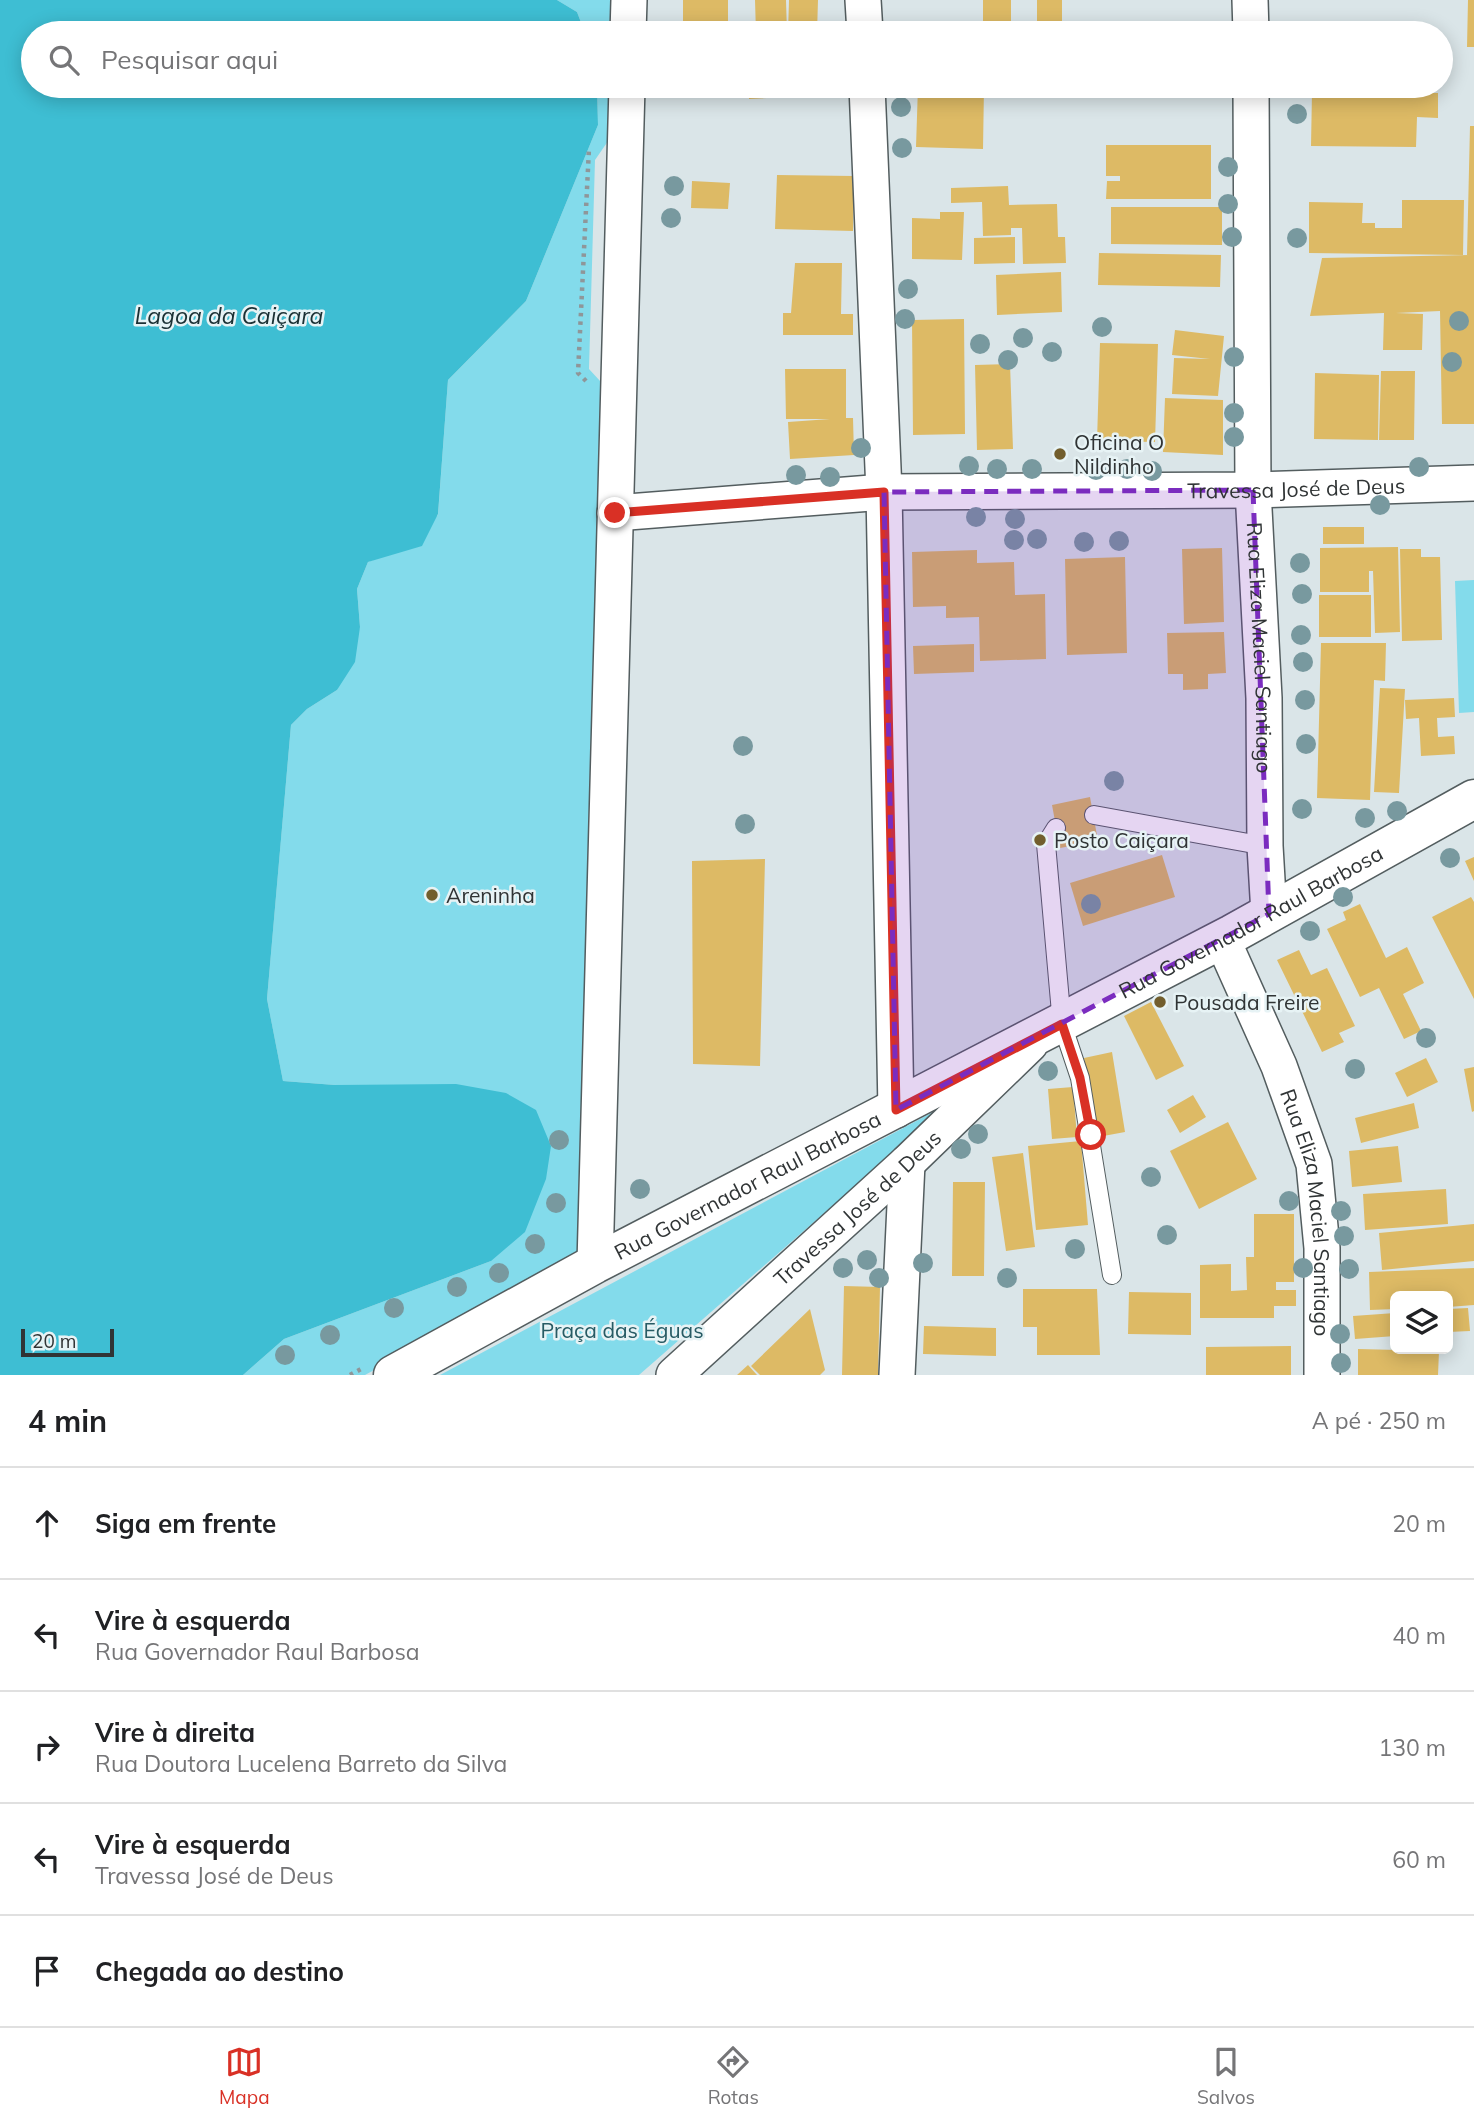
<!DOCTYPE html>
<html lang="pt">
<head>
<meta charset="utf-8">
<style>
	body { margin:0; font-family:Mulish,sans-serif; background:#f6f6f6; color:#202124 }
	.controls { position:absolute; right:21px; bottom:21px; display:grid; overflow:hidden; border-radius:10px; box-shadow:0 4px 18px #0003 }
	.controls button { width:63px; height:63px; display:grid; place-items:center; padding:0; border:0; border-bottom:2px solid #e0e0e0; background:#fff; color:#202124; font:35px sans-serif }
	.scale { position:absolute; left:21px; bottom:18px; width:93px; box-sizing:border-box; padding-left:7px; border:4px solid #303435; border-top:0; font-size:19px; line-height:24px; white-space:nowrap; color:#303435; -webkit-text-stroke:5px #e7f3f5; paint-order:stroke }
	.stop { position:absolute; width:21px; height:21px; margin:-16px; border:5px solid #d93025; border-radius:50%; background:#fff }
	.stop.end { background:#d93025; border-color:#fff; box-shadow:0 2px 7px #0008 }
	.list { margin:0; padding:0; list-style:none }
	h2 { display:flex; justify-content:space-between; align-items:center; height:91px; margin:0; padding:0 28px; font-size:30px }
	h2 small { font-size:23px; font-weight:400; color:#757577 }
	.list li { display:grid; grid-template-columns:46px 1fr auto; gap:21px; align-items:center; box-sizing:border-box; height:112px; padding:0 28px; border-top:2px solid #e0e0e0 }
	.list b { display:block; font-size:26px; white-space:nowrap }
	.list p { margin:0; font-size:23px; white-space:nowrap; color:#757577 }
	.list em { font-size:23px; font-style:normal; color:#757577 }
	.icon { flex:none; width:38px; height:38px; fill:none; stroke:currentColor; stroke-width:2; stroke-linecap:round; stroke-linejoin:round }
	.map { position:relative; flex:none; width:1474px; height:1375px; overflow:hidden }
	.search { position:absolute; background:#fff; box-shadow:0 4px 18px #0003; left:21px; right:21px; top:21px; height:77px; display:flex; align-items:center; gap:18px; box-sizing:border-box; padding:0 24px; border-radius:38px; color:#757577; font-size:26px }
	.sheet { height:651px; background:#fff }
	nav { display:flex; justify-content:space-around; align-items:center; box-sizing:border-box; height:98px; border-top:2px solid #e0e0e0; background:#fff; font-size:19px; color:#757577 }
	nav a { display:grid; justify-items:center; gap:4px }
	nav .on { color:#d93025 }
	.map>svg:first-child { display:block }
</style>
</head>
<body>
<div class="map">
<svg width="1474" height="1375" viewBox="0 0 1474 1375">
	<rect width="100%" height="100%" fill="#dae5e8"/>
	<!-- green -->
	<path fill="#83dbeb" d="M557,0H613V33H585L577,12Z
		M597,86H614L615,131L595,160L589,369L612,394L587,1232L578,1252L560,1269L365,1375H243L284,1339L491,1261L335,1085L283,1081L267,999L291,725L307,709L337,690L360,627L357,589L368,562L388,554L438,515L448,380L526,301L598,125Z
		M1474,580V712L1459,713L1455,581Z
		M950,1103L639,1375H440Z"/>
	<!-- water -->
	<path fill="#3ebed3" d="M0,0H557L577,12L585,33H33V86H597L598,125L526,301L448,380L438,514L422,546L368,562L357,589L360,627L355,662L337,690L307,709L291,725L267,999L283,1081L335,1085L456,1084L506,1093L536,1110L551,1146L546,1179L525,1232L491,1261L284,1339L243,1375H0Z"/>
	<!-- building -->
	<path fill="#ddba65" d="M683,0H728V33H683Z
		M755,0H786L787,33H756Z
		M789,0H818L817,33H788Z
		M983,0H1011V33H983Z
		M1037,0H1062V33H1037Z
		M1468,0H1474V47H1467Z
		M683,86H725V92H683Z
		M749,86H840V94L749,99Z
		M918,86L984,87L983,149L916,147Z
		M1066,86H1213V90L1066,92Z
		M1312,92L1438,93V118L1417,117L1416,147L1311,146Z
		M1470,126H1474V424H1442L1440,311L1396,313L1423,314L1422,350H1383L1384,313L1310,316L1322,258L1470,255H1467Z
		M1106,145H1211V199H1106L1107,181H1120V176H1106Z
		M777,175L854,176L853,231L775,229Z
		M692,181L730,183L728,209L691,208Z
		M1008,186L1009,205L1057,204L1058,237H1065L1066,263L1023,264L1022,228H1011V235L983,236L982,202L951,203V188Z
		M1402,200H1464L1463,255L1309,253V202L1363,203L1362,223H1375V228H1402Z
		M1111,207H1222V245L1111,244Z
		M940,212H964L962,260L912,259V218L940,219Z
		M1015,237V263L974,264V238Z
		M1099,253L1221,255L1220,287L1098,285Z
		M795,263H842L841,314H853V335H783V313H791Z
		M1061,272L1062,312L997,315L996,275Z
		M964,319L965,434L913,435L912,320Z
		M1175,330L1224,336L1218,396L1172,394L1174,358L1210,359L1172,355Z
		M1100,343L1158,344L1155,442L1097,441Z
		M1010,364L1013,449L977,450L975,365Z
		M785,369H846V418H853L854,455L790,459L788,422L830,419H786Z
		M1381,371H1415L1414,440H1379Z
		M1315,373L1379,375L1378,440L1314,439Z
		M1165,398L1223,400V455L1163,452Z
		M1323,527H1364V544H1323Z
		M1398,547L1400,632L1375,633L1373,571H1369V592H1320V548Z
		M1222,548L1224,622L1184,624L1182,549Z
		M1400,549H1421V557H1440L1442,640L1402,641Z
		M977,550V563L1014,562L1015,595L1045,594L1046,659L980,661L979,617L946,618V606L913,607L912,552Z
		M1125,557L1127,653L1067,655L1065,559Z
		M1319,595H1371V637H1319Z
		M1224,632L1226,673L1208,674V689L1183,690V674H1168L1167,633Z
		M1321,643H1386L1385,681L1374,680L1370,800L1317,798Z
		M974,644V672L914,674L913,646Z
		M1380,688L1405,689L1399,793L1374,792Z
		M1454,698L1455,717L1437,718L1438,737L1454,736L1455,754L1421,756L1419,718L1406,719L1405,700Z
		M1090,797L1098,841L1060,848L1052,805Z
		M1162,855L1175,897L1083,926L1070,883Z
		M1474,857V881L1465,861Z
		M765,859L760,1066L693,1064L692,861Z
		M1471,897L1474,902V999L1432,917Z
		M1360,904L1386,958L1407,947L1424,983L1403,994L1421,1031L1404,1039L1379,988L1360,997L1327,929L1346,920L1343,912Z
		M1299,950L1311,975L1327,968L1355,1026L1339,1033L1344,1042L1322,1052L1277,960Z
		M1151,1002L1184,1066L1156,1080L1124,1016Z
		M1112,1052L1125,1132L1098,1137L1084,1058Z
		M1426,1058L1438,1082L1407,1097L1395,1073Z
		M1474,1067V1111L1472,1112L1464,1069Z
		M1073,1087L1077,1137L1052,1139L1048,1089Z
		M1193,1095L1206,1117L1180,1133L1167,1110Z
		M1414,1103L1419,1128L1361,1143L1355,1118Z
		M1228,1122L1257,1179L1199,1209L1170,1151Z
		M1081,1141L1088,1225L1036,1230L1028,1146Z
		M1398,1146L1402,1182L1352,1187L1349,1151Z
		M1023,1153L1035,1247L1006,1251L992,1157Z
		M953,1182H985L984,1276H952Z
		M1446,1189L1448,1224L1365,1230L1363,1194Z
		M1254,1214H1294V1282H1276V1290H1296V1306H1274V1318H1200V1265L1231,1264V1291L1247,1290L1246,1257H1254Z
		M1474,1224V1261L1382,1270L1379,1233Z
		M1474,1268V1305L1448,1307V1296H1395V1309L1370,1310L1369,1272Z
		M844,1286L880,1287L878,1375H842Z
		M1023,1289H1097L1100,1355H1037V1327H1023Z
		M1129,1292L1191,1293V1335L1128,1334Z
		M1468,1308L1470,1331L1448,1332V1309Z
		M810,1309L825,1370L820,1375H760L751,1366Z
		M1395,1313V1336L1355,1339L1353,1316Z
		M924,1326L996,1328V1356L923,1354Z
		M1291,1346V1375H1206V1347Z
		M1358,1349L1439,1351L1438,1375H1358Z
		M748,1365L757,1375H737Z"/>
	<g fill="none" stroke-linecap="round" stroke-linejoin="round">
		<!-- service casing -->
		<g stroke="#535d5f" stroke-width="20">
			<path id="service" d="M1094,815L1265,846
				M1056,828L1046,844L1062,1024L1080,1078L1112,1275"/>
		</g>
		<!-- minor casing -->
		<g stroke="#535d5f" stroke-width="38">
			<g id="minor">
				<path d="M863,0L865,33"/>
				<path d="M1250,0L1251,33"/>
				<path d="M628,33L629,0"/>
				<path d="M867,86L884,492L896,1110"/>
				<path id="s1" d="M1251,86L1253,490L1264,698L1265,846L1269,914"/>
				<path id="s2" d="M615,513L884,492L1253,490L1474,483"/>
				<path id="s3" d="M1222,939L1279,1066L1314,1164L1322,1248V1375"/>
				<path d="M595,1264L627,86"/>
				<path id="s4" d="M674,1375L907,1163L1030,1044"/>
				<path d="M897,1375L907,1163"/>
			</g>
		</g>
		<!-- tertiary casing -->
		<g stroke="#535d5f" stroke-width="41">
			<g id="tertiary">
				<path id="s5" d="M393,1375L595,1264L1232,934L1474,799"/>
			</g>
		</g>
		<!-- path -->
		<path stroke="#8f9699" stroke-width="4.5" stroke-dasharray="3.5 5" stroke-linecap="butt" d="M586,381L578,373L589,148
			M350,1375L361,1369"/>
		<!-- service -->
		<use href="#service" stroke="#fff" stroke-width="18"/>
		<!-- minor -->
		<use href="#minor" stroke="#fff" stroke-width="35"/>
		<!-- tertiary -->
		<use href="#tertiary" stroke="#fff" stroke-width="38"/>
	</g>
	<!-- trees -->
	<g fill="#78999f">
		<circle cx="901" cy="107" r="10"/>
		<circle cx="1297" cy="114" r="10"/>
		<circle cx="902" cy="148" r="10"/>
		<circle cx="1228" cy="167" r="10"/>
		<circle cx="674" cy="186" r="10"/>
		<circle cx="1228" cy="204" r="10"/>
		<circle cx="671" cy="218" r="10"/>
		<circle cx="1232" cy="237" r="10"/>
		<circle cx="1297" cy="238" r="10"/>
		<circle cx="908" cy="289" r="10"/>
		<circle cx="905" cy="319" r="10"/>
		<circle cx="1459" cy="321" r="10"/>
		<circle cx="1102" cy="327" r="10"/>
		<circle cx="1023" cy="338" r="10"/>
		<circle cx="980" cy="344" r="10"/>
		<circle cx="1052" cy="352" r="10"/>
		<circle cx="1234" cy="357" r="10"/>
		<circle cx="1008" cy="360" r="10"/>
		<circle cx="1452" cy="362" r="10"/>
		<circle cx="1234" cy="413" r="10"/>
		<circle cx="1234" cy="437" r="10"/>
		<circle cx="861" cy="448" r="10"/>
		<circle cx="969" cy="466" r="10"/>
		<circle cx="1419" cy="467" r="10"/>
		<circle cx="997" cy="469" r="10"/>
		<circle cx="1032" cy="469" r="10"/>
		<circle cx="1127" cy="469" r="10"/>
		<circle cx="1096" cy="470" r="10"/>
		<circle cx="1152" cy="471" r="10"/>
		<circle cx="796" cy="475" r="10"/>
		<circle cx="830" cy="477" r="10"/>
		<circle cx="1380" cy="505" r="10"/>
		<circle cx="976" cy="517" r="10"/>
		<circle cx="1015" cy="519" r="10"/>
		<circle cx="1037" cy="539" r="10"/>
		<circle cx="1014" cy="540" r="10"/>
		<circle cx="1119" cy="541" r="10"/>
		<circle cx="1084" cy="542" r="10"/>
		<circle cx="1300" cy="563" r="10"/>
		<circle cx="1302" cy="594" r="10"/>
		<circle cx="1301" cy="635" r="10"/>
		<circle cx="1303" cy="662" r="10"/>
		<circle cx="1305" cy="700" r="10"/>
		<circle cx="1306" cy="744" r="10"/>
		<circle cx="743" cy="746" r="10"/>
		<circle cx="1114" cy="781" r="10"/>
		<circle cx="1302" cy="809" r="10"/>
		<circle cx="1397" cy="811" r="10"/>
		<circle cx="1365" cy="818" r="10"/>
		<circle cx="745" cy="824" r="10"/>
		<circle cx="1450" cy="858" r="10"/>
		<circle cx="1343" cy="897" r="10"/>
		<circle cx="1091" cy="904" r="10"/>
		<circle cx="1310" cy="931" r="10"/>
		<circle cx="1426" cy="1038" r="10"/>
		<circle cx="1355" cy="1069" r="10"/>
		<circle cx="1048" cy="1071" r="10"/>
		<circle cx="978" cy="1134" r="10"/>
		<circle cx="559" cy="1140" r="10"/>
		<circle cx="961" cy="1149" r="10"/>
		<circle cx="1151" cy="1177" r="10"/>
		<circle cx="640" cy="1189" r="10"/>
		<circle cx="1289" cy="1201" r="10"/>
		<circle cx="556" cy="1203" r="10"/>
		<circle cx="1341" cy="1211" r="10"/>
		<circle cx="1167" cy="1235" r="10"/>
		<circle cx="1344" cy="1236" r="10"/>
		<circle cx="535" cy="1244" r="10"/>
		<circle cx="1075" cy="1249" r="10"/>
		<circle cx="867" cy="1260" r="10"/>
		<circle cx="923" cy="1263" r="10"/>
		<circle cx="843" cy="1268" r="10"/>
		<circle cx="1303" cy="1268" r="10"/>
		<circle cx="1349" cy="1269" r="10"/>
		<circle cx="499" cy="1273" r="10"/>
		<circle cx="879" cy="1278" r="10"/>
		<circle cx="1007" cy="1278" r="10"/>
		<circle cx="457" cy="1287" r="10"/>
		<circle cx="394" cy="1308" r="10"/>
		<circle cx="1340" cy="1334" r="10"/>
		<circle cx="330" cy="1335" r="10"/>
		<circle cx="285" cy="1355" r="10"/>
		<circle cx="1341" cy="1363" r="10"/>
	</g>
	<g fill="none" stroke-linecap="round" stroke-linejoin="round">
		<!-- route -->
		<path stroke="#d93025" stroke-width="9" d="M615,513L884,492L896,1110L1062,1024L1080,1078L1091,1135"/>
	</g>
	<!-- marked area -->
	<path fill="#7b2cbf" fill-opacity="0.2" stroke="#7b2cbf" stroke-width="5" stroke-dasharray="14 9" stroke-linejoin="round" d="M1253,490L1269,914L896,1110L884,492Z"/>
	<!-- markers -->
	<g fill="#725e2d" stroke="#e7f3f5" stroke-width="2.5">
		<circle cx="1060" cy="454" r="7"/>
		<circle cx="1040" cy="840" r="7"/>
		<circle cx="432" cy="895" r="7"/>
		<circle cx="1160" cy="1002" r="7"/>
	</g>
	<g text-anchor="middle" dominant-baseline="central" stroke-width="5" stroke-linejoin="round" paint-order="stroke">
		<!-- poi labels -->
		<g font-size="21" fill="#303435" stroke="#e7f3f5" text-anchor="start">
			<text x="1074" y="442">Oficina O<tspan x="1074" dy="24">Nildinho</tspan></text>
			<text x="1054" y="840">Posto Caiçara</text>
			<text x="446" y="895">Areninha</text>
			<text x="1174" y="1002">Pousada Freire</text>
		</g>
		<!-- street labels -->
		<g font-size="21" fill="#303435" stroke="#e7f3f5">
			<text stroke="none"><textPath href="#s2" startOffset="682">Travessa José de Deus</textPath></text>
			<text stroke="none"><textPath href="#s1" startOffset="562">Rua Eliza Maciel Santiago</textPath></text>
			<text stroke="none"><textPath href="#s5" startOffset="970">Rua Governador Raul Barbosa</textPath></text>
			<text stroke="none"><textPath href="#s5" startOffset="402">Rua Governador Raul Barbosa</textPath></text>
			<text stroke="none"><textPath href="#s4" startOffset="248">Travessa José de Deus</textPath></text>
			<text stroke="none"><textPath href="#s3" startOffset="290">Rua Eliza Maciel Santiago</textPath></text>
		</g>
		<!-- park labels -->
		<g font-size="21" fill="#275b64" stroke="#e7f3f5">
			<text x="622" y="1330">Praça das Éguas</text>
		</g>
		<!-- water labels -->
		<g font-size="23" font-style="italic" fill="#1a3034" stroke="#e7f3f5">
			<text x="229" y="315">Lagoa da Caiçara</text>
		</g>
	</g>
</svg>
<div class="controls">
<button><svg class="icon" aria-label="layers" viewBox="0 0 24 24"><path d="M12 4l9 5-9 5-9-5zM3 14l9 5 9-5"/></svg></button>
</div>
<div class="scale">20 m</div>
<div class="stop" style="left:1091px;top:1135px"></div>
<div class="stop end" style="left:615px;top:513px"></div>
<div class="search"><svg class="icon" aria-label="search" viewBox="0 0 24 24"><circle cx="10" cy="10" r="6"/><path d="M15 15l6 6"/></svg>Pesquisar aqui</div>
</div>
<section class="sheet">
<h2>4 min<small>A pé · 250 m</small></h2>
<ul class="list">
<li><svg class="icon" aria-label="ahead" viewBox="0 0 24 24"><path d="M12 20V5M6 11l6-6 6 6"/></svg><div><b>Siga em frente</b></div><em>20 m</em></li>
<li><svg class="icon" aria-label="left" viewBox="0 0 24 24"><path d="M17 20v-9H6M10 6l-5 5 5 5"/></svg><div><b>Vire à esquerda</b><p>Rua Governador Raul Barbosa</p></div><em>40 m</em></li>
<li><svg class="icon" aria-label="right" viewBox="0 0 24 24"><path d="M7 20v-9h11M14 6l5 5-5 5"/></svg><div><b>Vire à direita</b><p>Rua Doutora Lucelena Barreto da Silva</p></div><em>130 m</em></li>
<li><svg class="icon" aria-label="left" viewBox="0 0 24 24"><path d="M17 20v-9H6M10 6l-5 5 5 5"/></svg><div><b>Vire à esquerda</b><p>Travessa José de Deus</p></div><em>60 m</em></li>
<li><svg class="icon" aria-label="arrive" viewBox="0 0 24 24"><path d="M6 21V4h12l-3 4 3 4H6"/></svg><div><b>Chegada ao destino</b></div></li>
</ul>
</section>
<nav>
<a class="on"><svg class="icon" aria-label="map" viewBox="0 0 24 24"><path d="M3 6l6-2 6 2 6-2v14l-6 2-6-2-6 2zM9 4v14M15 6v14"/></svg>Mapa</a>
<a><svg class="icon" aria-label="directions" viewBox="0 0 24 24"><path d="M12 3l9 9-9 9-9-9zM9 14v-3h6M13 9l2 2-2 2"/></svg>Rotas</a>
<a><svg class="icon" aria-label="saved" viewBox="0 0 24 24"><path d="M7 4h10v16l-5-4-5 4z"/></svg>Salvos</a>
</nav>
</body>
</html>
